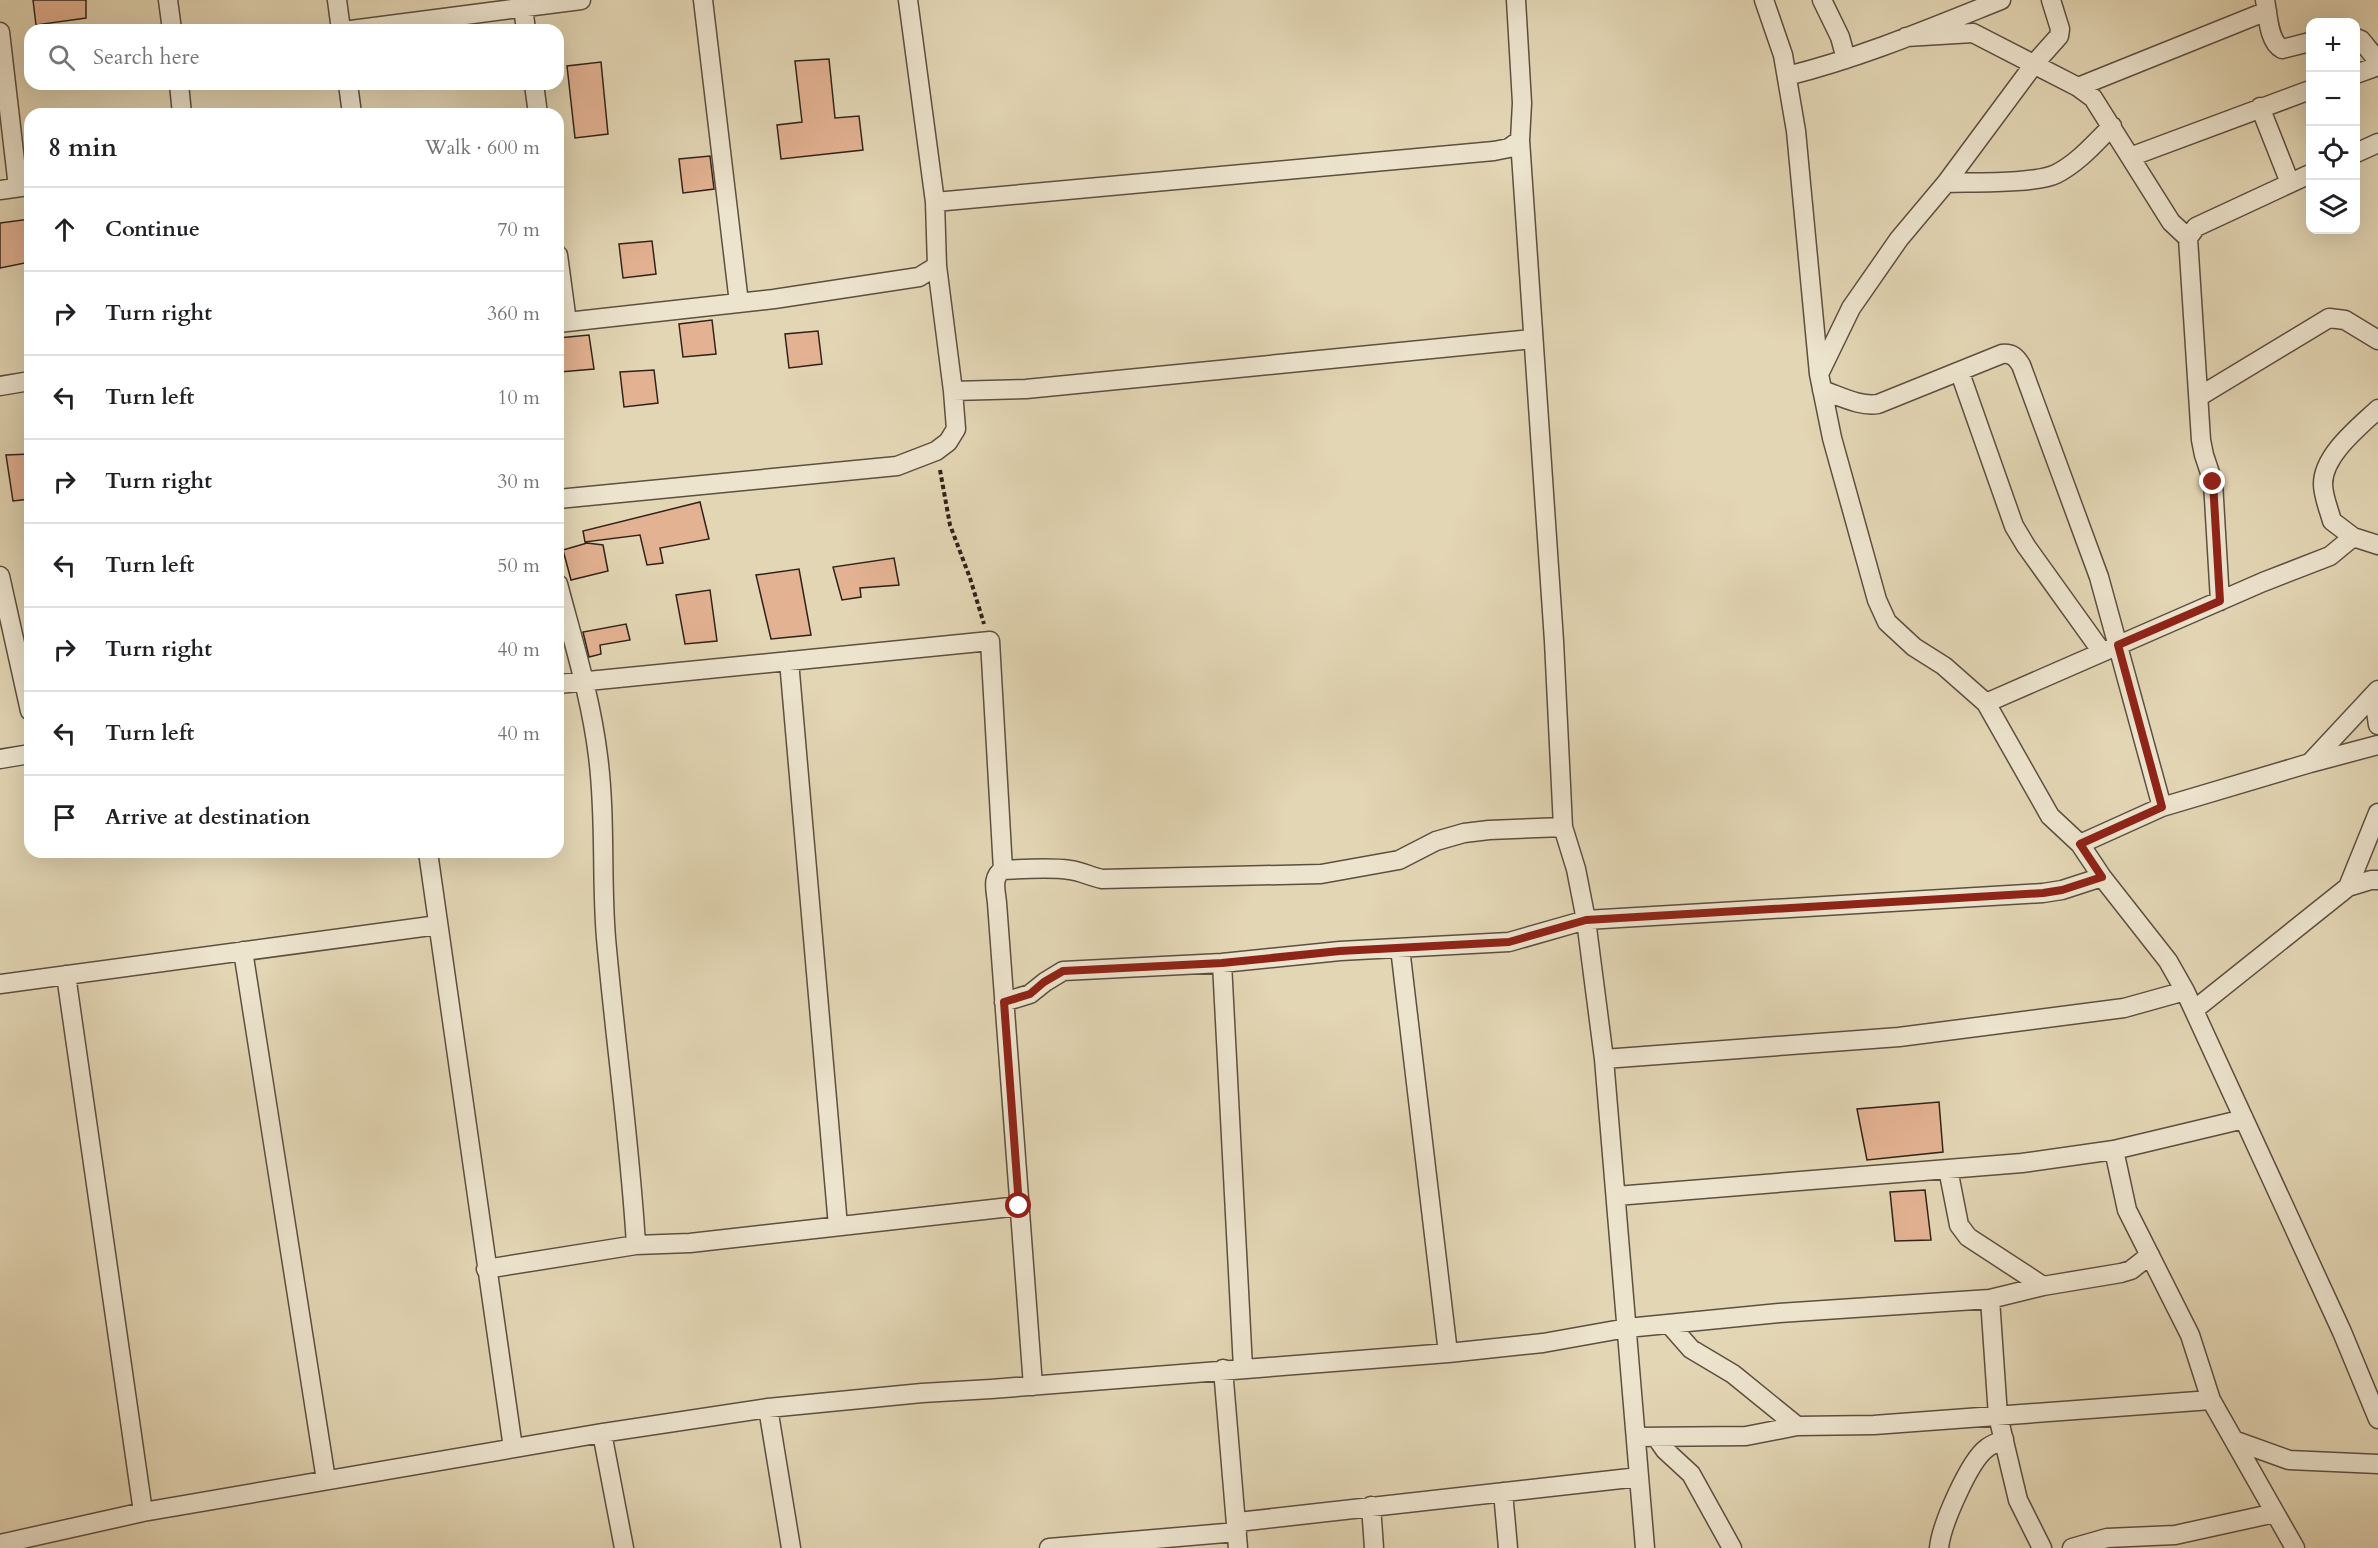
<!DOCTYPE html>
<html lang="en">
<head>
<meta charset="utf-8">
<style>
	body { margin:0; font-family:Cardo,serif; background:#f6f6f6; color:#202124 }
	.controls { position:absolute; right:18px; top:18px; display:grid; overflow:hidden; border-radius:12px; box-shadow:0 6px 24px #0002 }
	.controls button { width:54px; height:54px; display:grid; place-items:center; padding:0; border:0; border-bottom:2px solid #e0e0e0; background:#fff; color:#202124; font:30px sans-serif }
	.stop { position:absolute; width:18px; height:18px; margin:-14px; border:4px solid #8f2418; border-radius:50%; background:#fff }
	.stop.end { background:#8f2418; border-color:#fff; box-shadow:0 2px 6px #0008 }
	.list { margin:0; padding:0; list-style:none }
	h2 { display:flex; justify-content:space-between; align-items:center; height:78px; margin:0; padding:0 24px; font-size:26px }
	h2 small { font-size:20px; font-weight:400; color:#757577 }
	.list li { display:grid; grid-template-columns:39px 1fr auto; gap:18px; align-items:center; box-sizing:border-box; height:84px; padding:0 24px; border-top:2px solid #e0e0e0 }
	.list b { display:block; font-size:22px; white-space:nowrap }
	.list em { font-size:20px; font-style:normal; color:#757577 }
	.icon { flex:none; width:33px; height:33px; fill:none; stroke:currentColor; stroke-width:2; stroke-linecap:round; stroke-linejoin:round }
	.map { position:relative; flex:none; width:2378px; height:1548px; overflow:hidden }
	.search { position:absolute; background:#fff; box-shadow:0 6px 24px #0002; left:24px; top:24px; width:540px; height:66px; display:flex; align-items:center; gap:15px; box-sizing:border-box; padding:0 21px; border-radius:18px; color:#757577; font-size:22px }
	.panel { position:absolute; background:#fff; box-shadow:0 6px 24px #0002; left:24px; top:108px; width:540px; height:750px; border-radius:18px }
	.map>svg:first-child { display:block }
</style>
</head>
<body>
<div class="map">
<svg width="2378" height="1548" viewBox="0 0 2378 1548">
	<rect width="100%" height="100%" fill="#e3d6b4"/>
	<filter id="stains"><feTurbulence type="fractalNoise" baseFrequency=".00333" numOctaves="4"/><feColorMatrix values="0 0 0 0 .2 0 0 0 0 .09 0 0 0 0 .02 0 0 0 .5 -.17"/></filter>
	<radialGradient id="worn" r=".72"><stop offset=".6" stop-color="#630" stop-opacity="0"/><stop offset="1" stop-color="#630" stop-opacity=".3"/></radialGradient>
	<!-- building -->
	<path fill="#e3b292" stroke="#30221b" stroke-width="1.5" d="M33,0H86V18L36,25Z
		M829,59L835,118L859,116L863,150L781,159L777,125L802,122L795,61Z
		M601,62L608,134L575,138L567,66Z
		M710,156L714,189L683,193L679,159Z
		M30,219V262L0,268V223Z
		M652,241L656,274L623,278L619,244Z
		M712,320L716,354L683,357L679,324Z
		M818,331L822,364L789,368L785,334Z
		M589,335L594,369L560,372L558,338Z
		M654,370L658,403L624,407L620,372Z
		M30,454V499L13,501L6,455Z
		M700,502L709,539L660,548L663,563L647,565L640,535L585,542L583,531Z
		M587,543L603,545L608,571L571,580L563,550Z
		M894,558L899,585L860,588L861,597L842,600L833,567Z
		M799,569L811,635L771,639L756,575Z
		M710,590L717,641L685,644L676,595Z
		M626,624L630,640L600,645L601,654L589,657L583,632Z
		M1939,1102L1943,1152L1867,1160L1857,1109Z
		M1925,1190L1931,1240L1895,1241L1890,1192Z"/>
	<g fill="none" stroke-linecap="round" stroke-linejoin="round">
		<!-- minor casing -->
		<g stroke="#5d4f41" stroke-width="21">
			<path id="minor" d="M168,0L172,30
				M337,0L341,30
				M522,0L526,30
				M703,0L739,303
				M1764,0L1783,55L1796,131L1819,374L1832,438L1877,600L1887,622L1914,647L1944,666L1986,703L2050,816L2080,844L2102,877L2168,961L2185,991L2342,1332L2378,1419
				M1822,0L1840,37L1846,59
				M2265,0C2268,14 2268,41 2282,49L2310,42
				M351,30L581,0
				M0,32L18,187
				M1906,37L1973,33L2078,87L2093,98L2171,222L2188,238
				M2356,38L2361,40L2378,61
				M2356,74L2378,66
				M1787,76C1860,58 1931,28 2001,0
				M179,84L182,114
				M348,84L352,114
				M534,84L538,114
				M2078,87L2267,11
				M2260,107L2290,183
				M1520,140L1554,641L1563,827L1576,869L1586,920L1604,1059L1645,1548
				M2356,153L2378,143
				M2130,157L2310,90
				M1946,183C1972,182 2035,184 2056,174C2078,163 2095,143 2112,126
				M0,190L28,186
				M935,202L1494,151L1509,148L1520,140L1522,103L1516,0
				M558,255L567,322
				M558,323L774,299L919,277L937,266
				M1820,372L1851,308L1899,239L1946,183L2035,63L2059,36L2060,29L2051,0
				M1960,373L2014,526L2026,546L2102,652
				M0,386L30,381
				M1822,390C1840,396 1860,407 1878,404L2002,354C2012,353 2016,357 2021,365L2099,577L2162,807
				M953,391L1026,389L1532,339
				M2200,396L2329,318L2345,320L2378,340
				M2378,409C2359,427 2323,455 2323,484C2323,496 2329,510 2332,521L2353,537L2378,545
				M558,499L897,466L936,451L948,442L956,429L953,391L937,266L935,202L908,0
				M0,576L30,711
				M558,584C573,641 591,698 598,756C606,817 601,878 606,938C615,1040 630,1142 636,1245L690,1243L1019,1206
				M2220,601L2213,482L2204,455L2201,440L2188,238L2196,227L2310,174
				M789,661L838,1226
				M558,684L990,641L1003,870
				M2374,697L2378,725
				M1986,703L2263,582L2330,556L2353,537
				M0,759L30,754
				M2310,763L2378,690
				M2080,844L2162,807L2310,763L2378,745
				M428,852L513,1448
				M2348,887L2378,813
				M1400,948L1448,1353
				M243,951L326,1480
				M1222,963L1243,1368
				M66,975L143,1512
				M0,984L438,925
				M1004,1002L1030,994L1045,982L1063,971L1222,963L1340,951L1509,942L1586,920L2043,893L2062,890L2102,877
				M2194,1010L2348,887L2371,880H2378
				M1604,1059L1899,1037L2124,1008L2185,991
				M2114,1150L2127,1210L2190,1335L2211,1400L2295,1548
				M1948,1169L1959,1225L1968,1237L2043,1286
				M1616,1196L2022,1163L2114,1150L2244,1119
				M486,1269L636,1245
				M1990,1299L1998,1416L2018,1500L2042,1548
				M1669,1324L1691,1349L1733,1374L1797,1426
				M1223,1369L1238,1548
				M1033,1386L997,903C996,891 991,877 1003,870C1025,869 1049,867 1070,870C1080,871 1092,877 1102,879L1321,874L1399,860L1436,841L1464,833L1489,830L1563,827
				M768,1408L791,1548
				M602,1433L624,1548
				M1636,1437L1746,1436L1797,1426L1874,1425L2211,1400
				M1656,1437L1665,1450L1691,1474L1732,1548
				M2236,1441L2289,1460L2378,1464
				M1503,1492L1508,1548
				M1371,1506L1374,1548
				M1238,1522L1639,1477
				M0,1544L143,1512L602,1433L768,1408L922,1393L991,1389L1448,1353L1543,1343L1627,1328L1779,1313L1990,1299L2043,1286L2121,1273L2131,1270L2150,1255
				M1049,1548L1237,1532
				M1939,1548C1941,1526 1969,1461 1987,1448C1992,1444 1999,1442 2004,1439
				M2072,1548L2107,1538L2175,1535L2275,1513"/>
		</g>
		<!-- path -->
		<path stroke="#30221b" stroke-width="4" stroke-dasharray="4.5 3" stroke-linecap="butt" d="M940,470L950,525L970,578L984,624"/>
		<!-- minor -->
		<use href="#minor" stroke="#ede4ce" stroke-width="18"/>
	</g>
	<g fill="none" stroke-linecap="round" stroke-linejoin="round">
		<!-- route -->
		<path stroke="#8f2418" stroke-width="8" d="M1019,1206L1004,1002L1030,994L1044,982L1063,971L1222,963L1340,951L1509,942L1586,920L2043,893L2062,890L2102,877L2080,844L2162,807L2118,645L2220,601L2213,482"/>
	</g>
	<rect width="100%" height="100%" filter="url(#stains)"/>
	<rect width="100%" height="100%" fill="url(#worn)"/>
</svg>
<div class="controls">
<button>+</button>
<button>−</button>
<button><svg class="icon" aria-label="locate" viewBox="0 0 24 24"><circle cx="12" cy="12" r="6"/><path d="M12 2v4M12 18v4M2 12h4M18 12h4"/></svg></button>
<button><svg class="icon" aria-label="layers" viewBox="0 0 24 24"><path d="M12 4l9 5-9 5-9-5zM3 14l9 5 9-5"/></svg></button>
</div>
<div class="stop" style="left:1019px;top:1206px"></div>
<div class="stop end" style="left:2213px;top:482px"></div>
<div class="search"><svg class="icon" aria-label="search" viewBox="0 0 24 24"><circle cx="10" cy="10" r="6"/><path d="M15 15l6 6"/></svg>Search here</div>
<section class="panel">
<h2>8 min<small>Walk · 600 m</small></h2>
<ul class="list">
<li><svg class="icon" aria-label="ahead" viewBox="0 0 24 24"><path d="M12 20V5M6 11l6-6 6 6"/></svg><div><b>Continue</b></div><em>70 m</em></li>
<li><svg class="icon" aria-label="right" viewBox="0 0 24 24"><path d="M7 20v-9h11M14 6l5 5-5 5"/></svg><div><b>Turn right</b></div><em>360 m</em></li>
<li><svg class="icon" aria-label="left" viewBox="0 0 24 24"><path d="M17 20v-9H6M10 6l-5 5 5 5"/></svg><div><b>Turn left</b></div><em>10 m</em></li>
<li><svg class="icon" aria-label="right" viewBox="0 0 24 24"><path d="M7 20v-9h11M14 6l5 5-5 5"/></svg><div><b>Turn right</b></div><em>30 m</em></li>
<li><svg class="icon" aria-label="left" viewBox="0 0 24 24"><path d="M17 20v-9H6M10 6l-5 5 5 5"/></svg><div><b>Turn left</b></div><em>50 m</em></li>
<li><svg class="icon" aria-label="right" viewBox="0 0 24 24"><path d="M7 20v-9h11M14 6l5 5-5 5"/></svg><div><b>Turn right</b></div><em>40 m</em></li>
<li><svg class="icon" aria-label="left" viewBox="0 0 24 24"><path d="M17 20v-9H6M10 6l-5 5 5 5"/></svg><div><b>Turn left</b></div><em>40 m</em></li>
<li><svg class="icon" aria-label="arrive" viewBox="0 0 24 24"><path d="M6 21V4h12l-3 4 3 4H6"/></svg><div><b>Arrive at destination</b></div></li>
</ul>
</section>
</div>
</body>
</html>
